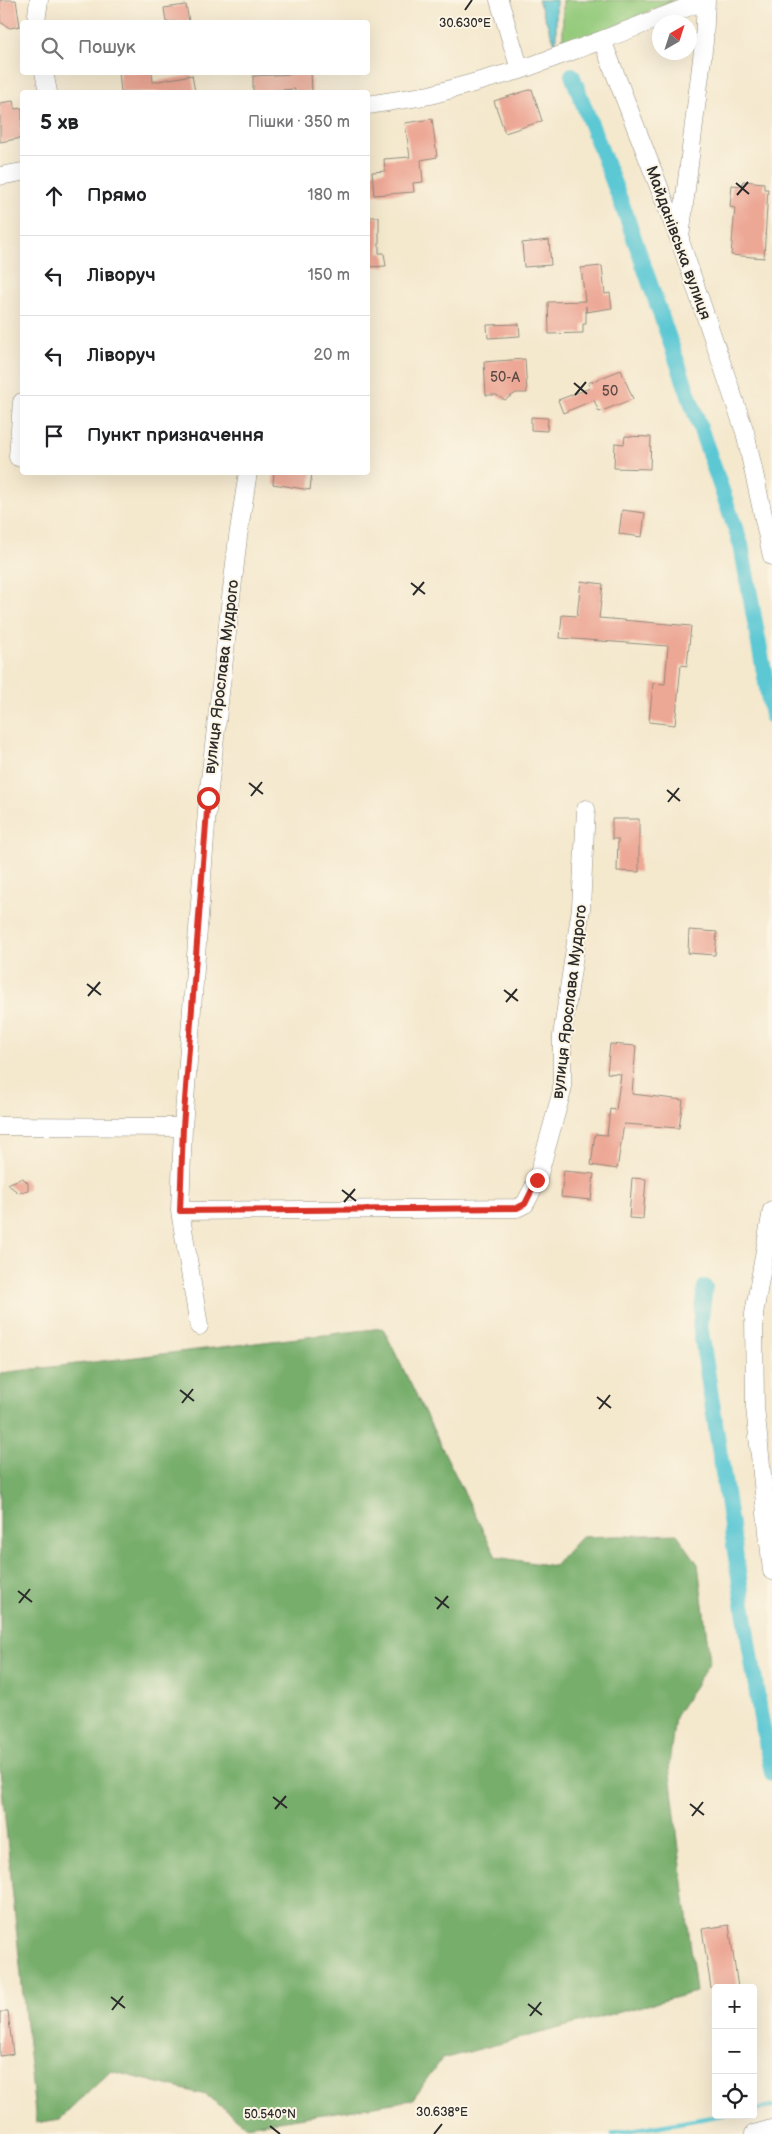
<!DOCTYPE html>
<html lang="uk">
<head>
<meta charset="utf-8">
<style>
	body { margin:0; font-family:"Balsamiq Sans",sans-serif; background:#f6f6f6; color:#202124 }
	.controls { position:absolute; right:15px; bottom:15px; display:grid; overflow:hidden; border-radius:5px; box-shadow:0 5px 20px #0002 }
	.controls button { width:45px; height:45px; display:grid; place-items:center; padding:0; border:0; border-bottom:1px solid #e0e0e0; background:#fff; color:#202124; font:25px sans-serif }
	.compass { position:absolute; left:652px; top:15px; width:45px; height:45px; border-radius:50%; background:#fff; box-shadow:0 5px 20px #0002; rotate:39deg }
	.stop { position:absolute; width:15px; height:15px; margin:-11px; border:4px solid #d93025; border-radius:50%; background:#fff }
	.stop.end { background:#d93025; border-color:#fff; box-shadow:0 1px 5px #0008 }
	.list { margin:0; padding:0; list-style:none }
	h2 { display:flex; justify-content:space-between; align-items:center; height:65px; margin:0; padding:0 20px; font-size:21px }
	h2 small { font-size:16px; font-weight:400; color:#757577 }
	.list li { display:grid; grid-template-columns:32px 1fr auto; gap:15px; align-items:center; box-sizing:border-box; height:80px; padding:0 20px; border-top:1px solid #e0e0e0 }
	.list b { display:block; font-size:19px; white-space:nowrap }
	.list em { font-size:16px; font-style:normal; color:#757577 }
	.icon { flex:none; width:28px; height:28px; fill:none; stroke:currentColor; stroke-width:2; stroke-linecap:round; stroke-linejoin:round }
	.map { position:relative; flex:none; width:772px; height:2134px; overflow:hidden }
	.search { position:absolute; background:#fff; box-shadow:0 5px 20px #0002; left:20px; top:20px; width:350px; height:55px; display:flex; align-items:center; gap:12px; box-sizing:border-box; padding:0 18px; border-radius:5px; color:#757577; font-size:19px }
	.panel { position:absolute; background:#fff; box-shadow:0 5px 20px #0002; left:20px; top:90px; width:350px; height:385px; border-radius:5px }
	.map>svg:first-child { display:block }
</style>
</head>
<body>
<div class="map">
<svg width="772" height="2134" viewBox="0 0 772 2134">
	<rect width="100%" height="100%" fill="#fcf5e5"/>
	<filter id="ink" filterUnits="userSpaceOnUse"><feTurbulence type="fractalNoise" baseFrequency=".02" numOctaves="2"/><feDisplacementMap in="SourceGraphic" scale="10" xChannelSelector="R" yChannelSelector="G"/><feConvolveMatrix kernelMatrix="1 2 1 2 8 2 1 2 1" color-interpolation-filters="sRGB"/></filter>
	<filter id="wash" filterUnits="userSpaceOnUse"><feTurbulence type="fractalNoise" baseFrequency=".0096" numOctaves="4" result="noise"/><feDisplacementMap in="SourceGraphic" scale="20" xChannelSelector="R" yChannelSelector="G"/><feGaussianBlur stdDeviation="1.12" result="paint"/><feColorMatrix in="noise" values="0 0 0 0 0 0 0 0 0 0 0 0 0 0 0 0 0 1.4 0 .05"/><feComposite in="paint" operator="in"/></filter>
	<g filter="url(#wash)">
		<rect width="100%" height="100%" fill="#f4e8cd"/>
		<!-- green -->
		<path fill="#94ca7c" stroke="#607a54" d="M563,0H675L563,48Z"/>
		<!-- forest -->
		<path fill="#77ae6c" stroke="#516c4c" d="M383,1328L496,1557L554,1566L581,1537L677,1534L698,1564L710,1662L675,1717L669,1765L696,1992L442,2059L412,2100L247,2126L206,2095L111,2071L60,2119L36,2123L0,1769V1373Z"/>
		<!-- water -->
		<path fill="#5bc8d4" stroke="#437a80" d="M538,0H556V46Z"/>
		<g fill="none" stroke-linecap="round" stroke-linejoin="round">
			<!-- stream -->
			<path stroke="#5bc8d4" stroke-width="4.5" d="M753,2110L772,2107
				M613,2134L724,2115"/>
			<!-- canal -->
			<path stroke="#5bc8d4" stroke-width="16" d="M572,75L626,215L741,545L772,716
				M705,1287L700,1325L760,1713L772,1773"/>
		</g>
		<g id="blocks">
			<!-- building -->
			<path fill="#eda795" d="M0,0H16L20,26L10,28L0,22Z
				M186,5L189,22H166L164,8Z
				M119,72H152L153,82L192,75L195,92H121Z
				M294,72H311L312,92H295V89L253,92V76L294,74Z
				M532,89L542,121L505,133L494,101Z
				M13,101L15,109L22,108V138L0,142V103Z
				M432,119L437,157L421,160L423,182L413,183L414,192L374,195L372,172L385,171L384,159L410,157L405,123Z
				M743,181L764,183V189H768L764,258L731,255L735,208L730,207L732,185L742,186Z
				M368,217H379V253H384L386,266L368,267Z
				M549,240L551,265L524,267L522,243Z
				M602,266L605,294L610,293L612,308L586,312V306V324H583V333L549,334L548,302L585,301L581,268Z
				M519,324L520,336L488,338L487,325Z
				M525,359L527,393H516L505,400L496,395H486L484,362Z
				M621,370L633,399L599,412L594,400L563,413L558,400L590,388L588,383Z
				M531,417L548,418L547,431L531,430Z
				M625,436L651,437L650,469L614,468L615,443L624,444Z
				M274,472H312L310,490L273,484Z
				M622,510L645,513L642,537L619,534Z
				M581,581L603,584L599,618L691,626L687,666L681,665L675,725L649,722L653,683L665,684L668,646L560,638L562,615L577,616Z
				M612,819H639V872L617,871L618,839H612Z
				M689,930L717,932L715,955L688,953Z
				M610,1044L636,1046L632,1094L683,1100L679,1128L624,1124L617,1169L591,1165L595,1134L607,1135L610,1109L616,1110L621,1074L607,1073Z
				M564,1171L594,1174L591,1200L561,1197Z
				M23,1178L28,1183V1190L19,1193L7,1184Z
				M632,1178L646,1179L643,1219L629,1218Z
				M729,1925L738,1988H711L702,1929Z
				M0,2012H8L13,2054L0,2056Z"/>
		</g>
	</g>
	<g filter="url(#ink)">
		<use href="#blocks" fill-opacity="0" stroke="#908a7c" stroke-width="1"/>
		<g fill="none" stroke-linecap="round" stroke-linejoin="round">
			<!-- minor casing -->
			<g stroke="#908a7c" stroke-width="19">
				<path id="minor" d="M499,0L520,70
					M706,0L602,40L680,241L745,432L772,556
					M36,22L39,0
					M44,72L48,92
					M368,105L430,95L520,70L602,40
					M0,176L22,172
					M680,238L704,42L706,0
					M18,457L22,402
					M0,1126L183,1127
					M772,1210L754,1314L755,1407L772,1571
					M180,1211L517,1208L525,1204L537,1181L562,1091V1036L581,908L586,809
					M199,1326L180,1211L183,1127L208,798L238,537L248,472
					M754,2134L772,2129"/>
			</g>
			<!-- minor -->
			<use href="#minor" stroke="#fff" stroke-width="18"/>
		</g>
	</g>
	<g fill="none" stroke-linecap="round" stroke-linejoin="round" filter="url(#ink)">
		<!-- route -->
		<path stroke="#d93025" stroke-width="6" d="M208,798L183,1127L180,1211L517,1208L525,1204L537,1180"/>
	</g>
	<!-- ticks -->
	<path fill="none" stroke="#2b2b2b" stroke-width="2" d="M465,10L472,0M736,183L749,194M737,195L748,182M574,383L587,394M575,395L586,382M411,583L425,594M413,595L424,582M249,783L263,794M667,790L680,801M251,796L262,782M668,802L679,788M87,984L101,995M504,990L518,1001M88,996L100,982M506,1002L517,989M342,1190L356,1201M344,1202L355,1189M180,1390L194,1401M597,1397L611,1408M182,1403L193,1389M599,1409L610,1395M18,1591L32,1602M435,1597L449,1608M19,1603L30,1589M437,1609L448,1596M273,1797L287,1808M690,1804L704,1815M275,1809L286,1796M692,1816L703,1802M111,1997L125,2008M528,2004L542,2015M112,2010L123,1996M530,2016L541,2002M270,2126L280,2134M434,2134L442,2124"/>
	<g text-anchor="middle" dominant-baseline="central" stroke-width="4" stroke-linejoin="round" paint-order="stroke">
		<!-- number labels -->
		<g font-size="14" fill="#5c4a46">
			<text x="505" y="377">50-А</text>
			<text x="610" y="391">50</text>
		</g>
		<!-- street labels -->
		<g font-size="16" fill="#2b2b2b" stroke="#fcf5e5">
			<text transform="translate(678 243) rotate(70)">Майданівська вулиця</text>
			<text transform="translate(222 677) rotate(-83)">вулиця Ярослава Мудрого</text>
			<text transform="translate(570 1002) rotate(-83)">вулиця Ярослава Мудрого</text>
		</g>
	</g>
	<g font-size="12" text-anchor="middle" fill="#2b2b2b" stroke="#fcf5e5" stroke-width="4" stroke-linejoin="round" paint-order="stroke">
		<text x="465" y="27">30.630°E</text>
		<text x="442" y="2116">30.638°E</text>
		<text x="270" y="2118">50.540°N</text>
	</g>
</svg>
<div class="controls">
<button>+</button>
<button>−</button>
<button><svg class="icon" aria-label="locate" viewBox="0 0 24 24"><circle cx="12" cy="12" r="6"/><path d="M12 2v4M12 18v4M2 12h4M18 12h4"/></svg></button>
</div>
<svg class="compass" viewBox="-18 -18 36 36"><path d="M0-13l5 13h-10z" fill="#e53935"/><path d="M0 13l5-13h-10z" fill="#757577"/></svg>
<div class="stop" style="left:208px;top:798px"></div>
<div class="stop end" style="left:537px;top:1180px"></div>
<div class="search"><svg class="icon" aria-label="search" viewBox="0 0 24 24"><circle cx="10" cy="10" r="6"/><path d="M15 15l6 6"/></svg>Пошук</div>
<section class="panel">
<h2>5 хв<small>Пішки · 350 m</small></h2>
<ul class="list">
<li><svg class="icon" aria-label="ahead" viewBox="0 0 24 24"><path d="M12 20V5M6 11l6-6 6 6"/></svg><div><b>Прямо</b></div><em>180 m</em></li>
<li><svg class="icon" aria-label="left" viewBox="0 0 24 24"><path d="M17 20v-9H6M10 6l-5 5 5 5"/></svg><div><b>Ліворуч</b></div><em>150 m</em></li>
<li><svg class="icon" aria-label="left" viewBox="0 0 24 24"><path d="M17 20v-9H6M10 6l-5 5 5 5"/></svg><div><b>Ліворуч</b></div><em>20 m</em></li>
<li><svg class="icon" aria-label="arrive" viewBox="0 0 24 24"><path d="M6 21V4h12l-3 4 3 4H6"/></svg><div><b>Пункт призначення</b></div></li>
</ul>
</section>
</div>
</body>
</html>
